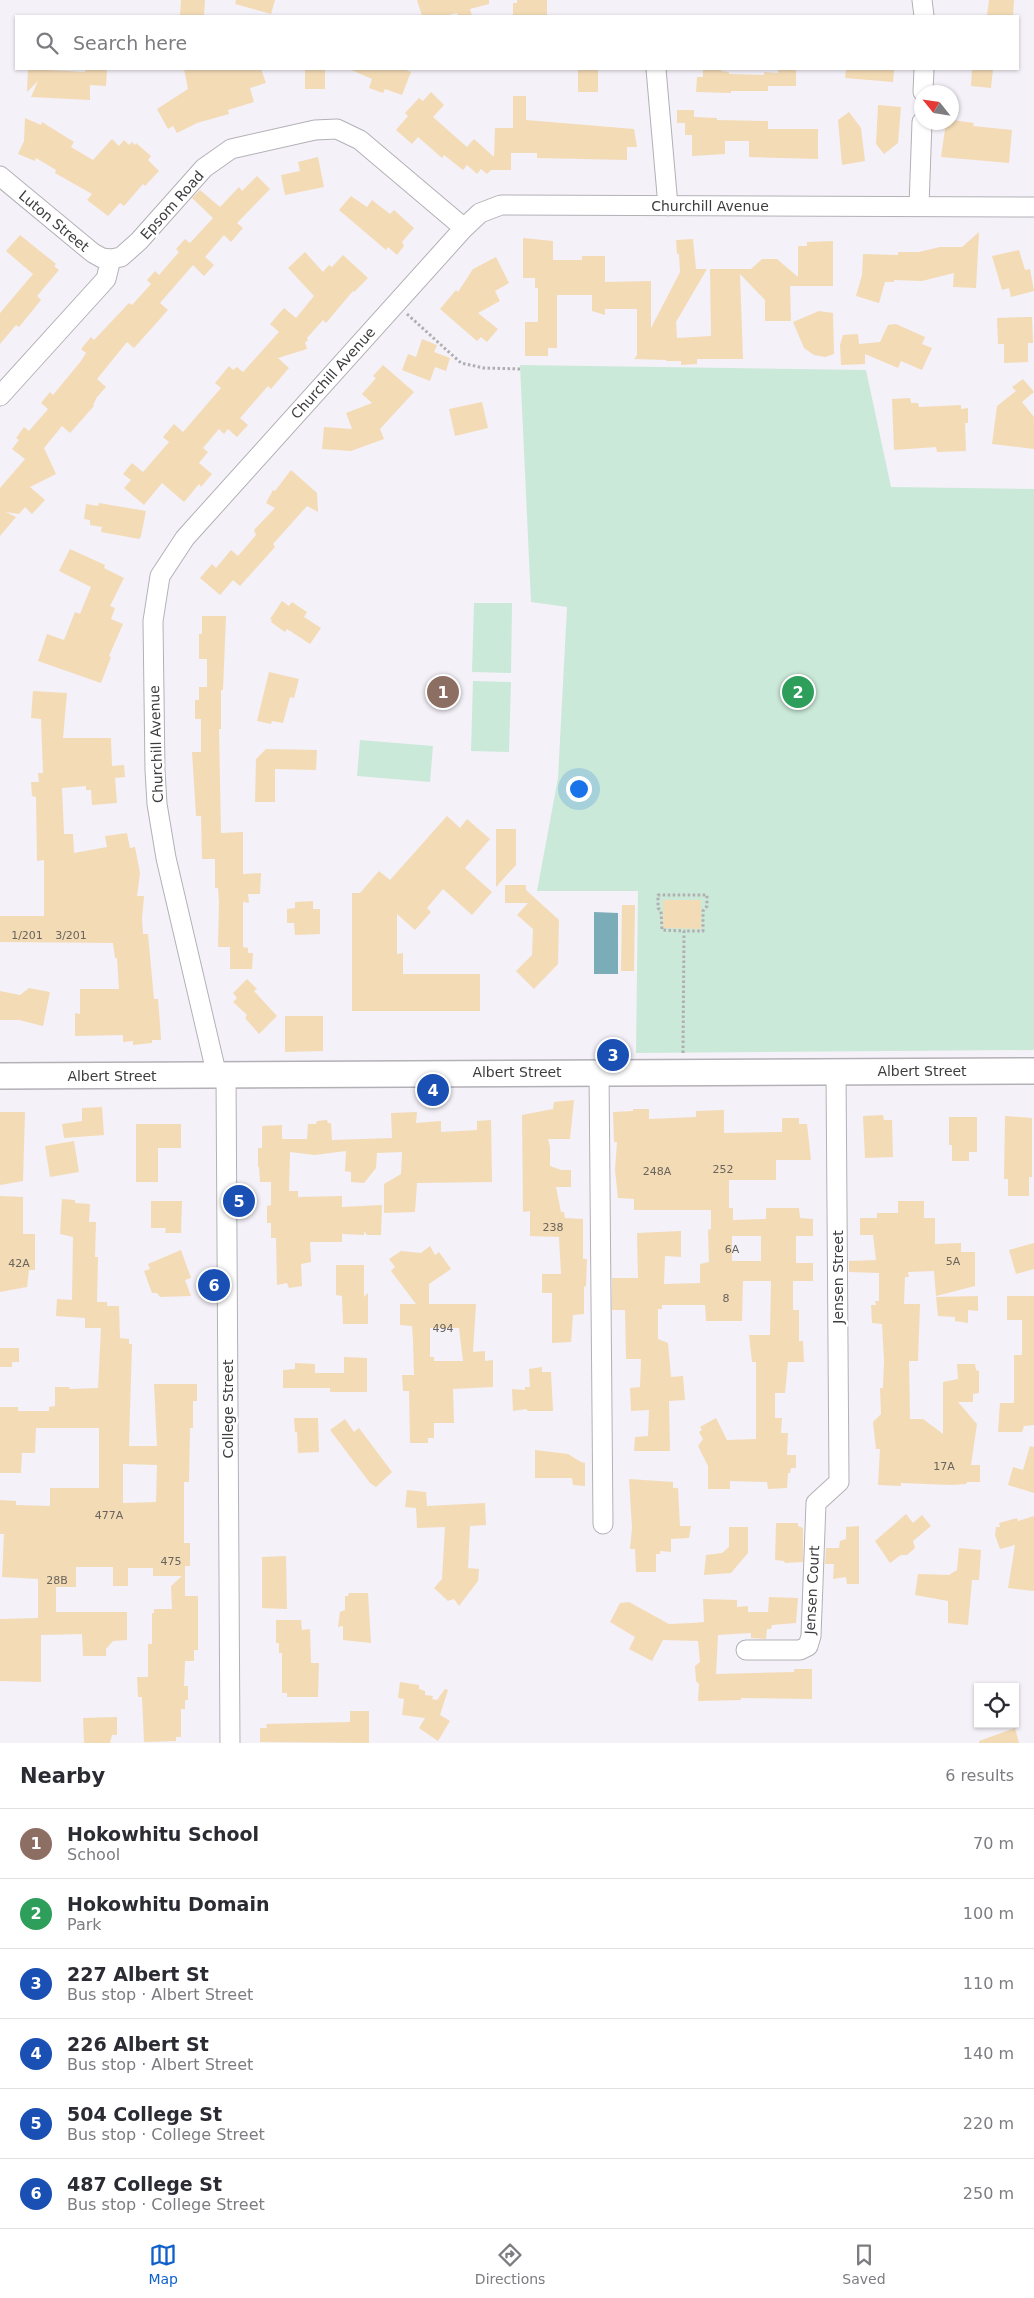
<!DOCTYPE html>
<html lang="en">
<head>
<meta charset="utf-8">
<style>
	body { margin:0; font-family:"DejaVu Sans",sans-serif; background:#f7f7f7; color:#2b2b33 }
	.controls { position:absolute; right:15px; bottom:15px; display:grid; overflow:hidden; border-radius:0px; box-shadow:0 1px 4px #0004 }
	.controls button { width:45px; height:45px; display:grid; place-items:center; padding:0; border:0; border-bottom:1px solid #e1e1e2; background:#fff; color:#2b2b33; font:25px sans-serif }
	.compass { position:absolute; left:914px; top:85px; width:45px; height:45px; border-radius:50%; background:#fff; box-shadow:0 1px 4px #0004; rotate:300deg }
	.you { position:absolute; left:578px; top:788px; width:18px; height:18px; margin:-12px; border:4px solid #fff; border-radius:50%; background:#1a73e8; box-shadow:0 0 0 8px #1a73e833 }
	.badge { display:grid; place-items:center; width:32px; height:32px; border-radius:50%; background:#1060ca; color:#fff; font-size:16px; font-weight:700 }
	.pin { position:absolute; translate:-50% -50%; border:2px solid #fff; box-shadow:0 1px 5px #0006 }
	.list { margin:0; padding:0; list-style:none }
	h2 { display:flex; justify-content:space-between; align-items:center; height:65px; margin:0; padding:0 20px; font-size:21px }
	h2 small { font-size:16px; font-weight:400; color:#7c7c81 }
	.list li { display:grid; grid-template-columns:32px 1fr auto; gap:15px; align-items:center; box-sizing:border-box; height:70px; padding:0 20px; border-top:1px solid #e1e1e2 }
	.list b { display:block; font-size:19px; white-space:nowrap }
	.list p { margin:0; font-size:16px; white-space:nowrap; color:#7c7c81 }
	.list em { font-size:16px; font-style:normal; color:#7c7c81 }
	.icon { flex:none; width:28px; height:28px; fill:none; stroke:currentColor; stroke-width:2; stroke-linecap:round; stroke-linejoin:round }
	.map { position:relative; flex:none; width:1034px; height:1743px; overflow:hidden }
	.search { position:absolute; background:#fff; box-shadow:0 1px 4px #0004; left:15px; right:15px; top:15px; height:55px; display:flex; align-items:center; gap:12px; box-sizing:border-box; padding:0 18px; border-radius:0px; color:#7c7c81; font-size:19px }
	.sheet { height:485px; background:#fff }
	nav { display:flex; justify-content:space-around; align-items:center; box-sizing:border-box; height:70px; border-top:1px solid #e1e1e2; background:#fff; font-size:14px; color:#7c7c81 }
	nav a { display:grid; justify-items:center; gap:2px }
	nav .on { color:#1060ca }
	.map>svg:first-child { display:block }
</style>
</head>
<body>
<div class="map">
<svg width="1034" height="1743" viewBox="0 0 1034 1743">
	<rect width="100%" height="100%" fill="#f5f1f8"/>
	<!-- green -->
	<path fill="#cbe9d8" d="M520,365L866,370L891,487L1034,489V1050L636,1053L638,891H537L558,778L567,607L531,602Z
		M474,603H512L511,673L472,672Z
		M473,681L511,682L509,752L471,751Z
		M360,740L433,746L430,782L357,776Z"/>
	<!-- water -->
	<path fill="#7badb9" d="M594,912L618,913V974H594Z"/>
	<!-- building -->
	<path fill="#f3dbb6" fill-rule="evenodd" d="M181,0H205L204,16H180Z
		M236,0H275L271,14L235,4Z
		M417,0H489V4L470,9L472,16H458L457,13L444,16H422Z
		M517,0H547V16H513V3H517Z
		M989,0H1014L1013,16H987Z
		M28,69L85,72V69H107L106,86L90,85V100L31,97L38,81L27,92Z
		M184,69H261L266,83L250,88L254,102L228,110L229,114L197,123L177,133L173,126L168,129L157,109L188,89Z
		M305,69H325V89H305Z
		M349,69H404L411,72L402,95L385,89L383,93L369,88L372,79Z
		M578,69H598V92H578Z
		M703,69H722L721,71L729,72V74L764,75V72L778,73V69H796V86H768V91H731V93L696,92L697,77H703Z
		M846,69H894L893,82L845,78Z
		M972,69H993L991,88L971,86Z
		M431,92L444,105L433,117L467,147L474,139L494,157L495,128H513V96H526V120L634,129L637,147H627V160L537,158V153H511V170H491L487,174L481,169L477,174L467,165L463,170L444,155L442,158L418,137L412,144L396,130L408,116L405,113L419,98L423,101Z
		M878,105L901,107L898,143L884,154L876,144Z
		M677,110H694V117L717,118V120L768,121V129H818V159L749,157V141H725V154L692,156V135H685V123H677Z
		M849,112L861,128L865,161L842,165L838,120Z
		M25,118L41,125L42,122L74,142L71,147L93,160L112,139L119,146L124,140L129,145L132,142L135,145L136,143L151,156L148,160L159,171L145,186L143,184L124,206L120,203L108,216L87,200L92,194L55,173L56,170L36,158L35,161L18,154L24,141Z
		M952,120L974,123L973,126L1012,130L1009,163L941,157L946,122H952Z
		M318,157L324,187L285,195L281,175L300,171L298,162Z
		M257,176L270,189L237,223L243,228L231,242L224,235L205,257L214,265L204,276L193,265L160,303L168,310L134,348L127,342L97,379L106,387L97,397L93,405L94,406L70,433L62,426L44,448L56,474L30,487L45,500L32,514L25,507L19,514L6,512L16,517L0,536V488L25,459L12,449L19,440L16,438L24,427L29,431L48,409L41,403L50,392L53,395L81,361L86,353L81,349L91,337L94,340L129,303L132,305L151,284L147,280L155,271L159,275L179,252L176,249L185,239L190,243L213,218L192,198L200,190L220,207L239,187L242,191Z
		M351,196L367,207L372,200L390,214L394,210L414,228L402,242L404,246L397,255L388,247L386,250L339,210Z
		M979,232L976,288L953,287L954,273L922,281L894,280V282H885L879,303L856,296L862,275L863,254L898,255V252H919L940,247H962Z
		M20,235L56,264L54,266L59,270L37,296L41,300L19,327L16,325L0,344V313L33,274L6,251Z
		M523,238L553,241V260H582V256H605V282L651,281V328L680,272L679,254H677L676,240L693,239L696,269H707L676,322L677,338L711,336L710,269H751L762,259H777L798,277V246H807V242L833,241V286H790L791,321H765V300L740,274L743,359H697V364L681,365V361H666V360L634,359L637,355V309H605V315L592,311V295H557V348H548V356H525V322H538V288H535V278H523Z
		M1019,250L1025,270L1030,269L1034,291L1011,297L1009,288L1002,290L992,256Z
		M305,252L323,272L329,265L332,267L343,255L368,278L354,292L353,291L326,323L323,320L307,338L308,341L305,342L307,349L278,358L289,368L271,389L268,386L240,418L248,425L237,437L228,429L224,434L219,429L203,448L208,452L199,463L212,474L201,487L199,484L184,502L162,483L144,505L124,488L131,480L123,474L132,463L143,472L169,442L163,437L174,424L183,432L221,388L215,383L229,366L233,370L237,367L243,372L279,332L270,324L284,308L296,318L314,296L288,268Z
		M496,257L509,283L495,291L500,301L478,313L498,329L487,342L481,337L477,341L440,309L456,290L458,292L473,269Z
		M819,311L833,313L834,354L825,357L814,355L804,348L793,322Z
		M1025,317H1032L1033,343H1028V362L1004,363V344H998L997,318Z
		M896,324L925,337L922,344L932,348L922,370L901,361L898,368L865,354V364L841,365L840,345L843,335L858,334L859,344L880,342L888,325Z
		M422,339L437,345L434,352L450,358L446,371L435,367L430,381L402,370L408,354L416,357Z
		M383,365L414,392L380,429L384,439L351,451L322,449L324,427L352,429L346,413L372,403L362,394L376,378L373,376Z
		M1023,379L1034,392L1022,402L1034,417V449L992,444L997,406L1016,391L1012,387Z
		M910,398L911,403H918L919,407L961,405V409L968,408V423H965L966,451L937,452L936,447L894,450L892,399Z
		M482,402L488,428L455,436L449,409Z
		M291,470L317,493L318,512L307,506L273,544L275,547L240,586L233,580L220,595L200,578L212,564L216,568L231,550L238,556L256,535L254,530L275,508L266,503L273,490L275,491Z
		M99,503L146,511L141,536L139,539L101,532L102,527L90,525V520L84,519L86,504L98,506Z
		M70,549L105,565L104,568L124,578L110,606L115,608L111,619L123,624L109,656L111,657L101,683L38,661L47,634L64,640L75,612L80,614L91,587L59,571Z
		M282,601L289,606L292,602L307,612L304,617L321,628L310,644L287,629L285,632L271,622L272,620L270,619Z
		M202,616H226L223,690H221V729H219L221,833L243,832V874L261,873L260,894H248L249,903L243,902V947L248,948V953H253L252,969H230V947H218L219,902L218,888H215V859H202L201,816H196L192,752H201V719H195V700H199V687H207V659H199V634H202Z
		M269,672L299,679L294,698L290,697L283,723L272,721L271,724L257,721Z
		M33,691L67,693L63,738H111L112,766L124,765L125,777L115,778L117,803L92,805L91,790H86V786L62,788L64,834H73L74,853L107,847L105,836L127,833L130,848L135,847L140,873L137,896H144L142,919L143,934H148L154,999H158L160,1024L161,1040H152V1043L133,1045V1041L123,1042V1035L75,1036V1013L80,1014V989H119L117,958H115L113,943L0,942V916H44V860L37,861L36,797L32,796L31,782H39L38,773H43L41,719L31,718Z
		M266,749L317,750L316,770L275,769V802H255L256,759Z
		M447,816L460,828L467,819L490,839L465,868L492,892L472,915L443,889L427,908L431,912L415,930L397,914V954L403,953V974H480V1011H352V893H360L379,871L390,880Z
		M496,829H516V865L496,887Z
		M505,885H526V890L559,920L558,964L534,989L516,971L532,955L533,929L517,915L528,903H505Z
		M663,900H701V929L663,928Z
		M313,901V909H320V934L295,935L294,923H287V909L295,908V902Z
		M622,905H635L634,971H621Z
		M247,979L257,989L254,991L277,1016L259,1034L245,1018L247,1015L233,1002L237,998L233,993Z
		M29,988L50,992L43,1026L19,1020H0V991L20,995Z
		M285,1016H323V1051L285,1052Z
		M574,1100L570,1139H548L550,1147V1166L561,1170H571V1187H556L561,1212H564L565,1218L583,1219V1259H587L586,1287L584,1286V1314L573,1315L571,1342L552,1343V1293H542V1274H561L559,1237L530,1236V1211L523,1212L522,1115L553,1109L554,1102Z
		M102,1107L104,1135L64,1138L62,1124L82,1121V1108Z
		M633,1109H649V1119L696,1117V1111L724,1110V1133L782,1132V1118H799V1124H807L811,1160H776V1180H729V1208H733V1220L766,1219V1208H799L800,1218L813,1219V1236H796V1263H813V1281H793V1310H799V1341H803L804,1362H788L785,1393H775V1418H782L781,1433H788L787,1455H796V1468H791L790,1473H788L787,1488L768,1489L767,1482L730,1481V1489H708V1466L698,1446L703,1439L699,1432L702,1430L700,1427L716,1418L727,1440L756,1439V1362H752L749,1335H770L771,1281H743L742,1321H706L705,1305H662V1309H658V1339L668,1343L671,1377L683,1376L685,1400L669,1401L670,1451H634L635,1437L648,1436L649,1410L631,1411L630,1388L640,1387L641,1359H626L625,1310H612V1278H638L637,1233L681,1231V1257L665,1256L664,1284L700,1283V1264L709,1262L708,1230L711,1229V1210H634V1199L618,1198L615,1170L617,1142H614L613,1112L633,1111ZM732,1236H761V1261H732Z
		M0,1112H25L23,1181L0,1185Z
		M417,1112L416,1123L441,1121V1132L477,1130V1121L491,1120L492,1182L417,1183L415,1212L384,1213V1184L401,1174L402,1152L377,1153L376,1168L364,1183L351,1182V1172L345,1171L346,1151L315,1155L290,1152L289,1191H298V1197L342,1196V1207L382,1205L381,1235H367L364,1231V1235L342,1234V1242H310L311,1262L301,1264L302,1286L289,1288L287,1283L277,1285L276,1238H271V1223H267V1206L271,1205V1182H260L259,1167H258V1148H262V1126L282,1125V1139H307L308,1124H316L317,1121L327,1120L328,1123H331L332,1140L392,1138L391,1113Z
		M883,1115L884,1120H892L893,1157L865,1158L863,1116Z
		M1005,1116L1032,1118V1177H1029V1196H1008V1179H1004Z
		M949,1117H977V1152H969V1161H952V1145H949Z
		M136,1124H181V1148H158V1182H136Z
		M74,1141L79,1172L50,1177L45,1146Z
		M0,1196L23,1197V1234H35V1270H29L27,1287L0,1292Z
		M62,1199L75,1200V1203L90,1204L89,1222H96L95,1257H98L97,1302H107V1306H119L120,1338L129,1339V1344H132L129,1446H157L154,1384H197V1401H193V1428H190L189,1482H184V1543H190V1566H185V1596H198V1650H194V1661H185L184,1686H188V1700H185V1709H181V1737H176V1741L144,1742L142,1697H138L137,1677H148V1644H152V1613H154V1609H172L171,1586L182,1576H153V1568H128V1586H113V1567H76V1587H56V1612H127V1640L113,1641L106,1649V1656H83L82,1634L41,1635V1682L0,1681V1619L38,1618V1579L2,1577L4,1534H0V1500L16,1501V1505L50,1506V1488H99V1428H36L35,1453H22L21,1473H0V1407H18V1411H49V1407L55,1406V1387H69L70,1389L98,1388L101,1328H85V1318L56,1316L57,1299L72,1300L73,1237L60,1234ZM123,1464L157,1465L156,1502L123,1503Z
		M151,1201H182L181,1233H165L166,1228H151Z
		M898,1201H924V1218H935V1244L961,1243V1252H975V1286L936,1296L934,1271L908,1272L909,1277H905L904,1304H920L918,1361H909L910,1419H923L943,1434V1382L958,1379L957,1364H975L976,1370L979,1371V1393L973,1394V1402H958L977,1424L971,1465H980V1482H967L966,1484L951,1485L901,1483V1486L878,1485L880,1449H876L873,1422L881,1414L880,1388H883L884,1360L882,1324L872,1323L871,1305H876L875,1301H879V1273L849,1272V1261L876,1260L873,1235H860V1218H877V1213H898Z
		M1034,1243V1269L1016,1274L1009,1250Z
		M430,1246L435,1255L439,1252L451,1269L429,1284V1304H476L473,1352L485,1351V1361L493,1360V1387L453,1389L454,1423H434V1438H428V1443H410L409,1391H403L402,1375H414L413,1339L412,1326L400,1325V1304H416L391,1271L395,1267L389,1259L401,1251L421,1253ZM430,1328H459L463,1361H434V1357H430Z
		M181,1250L191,1278L185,1280L191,1296L160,1297L157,1293H152L144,1271L150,1269L148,1264Z
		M336,1265H364V1297L368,1293V1324H343L342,1296L336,1295Z
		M978,1296V1311L968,1310V1323L955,1321V1317L938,1316L936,1297Z
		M1007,1296H1034V1425L1024,1426L1022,1432H998L1000,1403H1014V1355H1022V1320H1007Z
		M0,1348H19V1362H12V1367H0Z
		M344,1357L367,1358V1392H330V1388H283V1370L295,1369V1363L315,1364V1373H344Z
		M542,1367V1372H551L553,1411H528L526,1409L513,1411L512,1389L525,1390V1387H530L529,1369Z
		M294,1418H318L319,1452L298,1453L297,1432H295Z
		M345,1419L354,1432L359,1428L392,1472L376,1487L370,1483L330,1430Z
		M1030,1446L1034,1447V1493L1008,1485L1013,1467L1023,1470Z
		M535,1450L568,1454L581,1462L585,1463V1486L573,1485L572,1478H535Z
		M629,1479L673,1482V1488H678L680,1526H691L689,1538L671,1539V1552L660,1551V1554H656V1572H636L635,1549H630L632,1528Z
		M407,1490L426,1492L427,1506L485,1503L486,1525L470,1526L468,1568L479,1569L478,1581L459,1606L454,1599L448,1601L434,1588L442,1579L445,1527L417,1528L416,1508L405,1507Z
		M906,1514L913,1523L922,1515L931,1526L913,1541L915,1548L907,1555H901L890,1563L875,1541Z
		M1034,1516V1591L1008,1588L1015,1545L1000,1549L995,1535L996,1527H1000L999,1523L1017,1518L1018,1521Z
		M776,1523H798V1526L803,1528V1562L785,1563L784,1561L775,1560Z
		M859,1526V1584H847L846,1577L833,1579L834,1564H825L826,1548H839L840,1541L846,1539V1527Z
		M729,1527H748V1553L731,1573L704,1575L706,1555L722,1553L729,1547Z
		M959,1548L981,1550L979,1580H972L968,1625L948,1623V1601L915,1595L918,1574L949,1575L957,1570Z
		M286,1556L287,1609L262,1608V1557Z
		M349,1593H368L371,1643L343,1640V1626L338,1627L340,1612L345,1610V1596H348Z
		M769,1597L798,1598L796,1623L772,1625L771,1629H767L766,1639L751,1638V1633L718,1635L716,1674L794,1672V1669H812V1699L741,1698V1700L698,1701L699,1684L696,1681L695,1666L700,1662L698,1641L663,1640L652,1661L629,1649L635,1637L610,1622L620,1603L629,1602L669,1624L692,1623L704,1622L703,1599L737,1600V1607L748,1606V1612H768Z
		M276,1620H301L302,1630L310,1629L311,1663H319L318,1697H287V1693H282V1653H279V1643H276Z
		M400,1682L419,1685V1689L425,1691V1695L433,1696L432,1699L437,1700L445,1689L448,1690L440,1715L450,1721L438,1741L419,1728L425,1718L402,1715L404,1699L398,1698Z
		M350,1711H369V1743L260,1742V1728H267L266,1724L350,1722Z
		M117,1717V1735H112L110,1743H84L83,1718Z
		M1015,1728L1019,1743H979V1741Z"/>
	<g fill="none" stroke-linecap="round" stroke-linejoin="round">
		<!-- minor casing -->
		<g stroke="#b3b0b6" stroke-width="21">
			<path id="minor" d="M922,0L924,16
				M656,69L668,206
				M923,92L924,69
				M0,176L93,253L102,258L111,259
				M919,206L922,122
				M0,396L106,279L111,259L121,257L139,241L204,168L231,149L315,130L337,129L360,140L464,228
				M599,1072L603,1524
				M226,1075L230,1743
				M217,1076L166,858L157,804L155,770L153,621L160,576L185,538L464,228L480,213L501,205L1034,207
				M746,1650H800L808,1646L811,1636L816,1503L839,1482L836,1071"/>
		</g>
		<!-- major casing -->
		<g stroke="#b3b0b6" stroke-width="28">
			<path id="major" d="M0,1076L1034,1071"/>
		</g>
		<!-- path -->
		<path stroke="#b1aeb3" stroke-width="3" stroke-dasharray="2.5 2.5" stroke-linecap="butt" d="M407,314L461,363L484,368L522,369
			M683,1053L684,931L662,930L661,911L658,908V895H707V906L703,911V931H684"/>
		<!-- minor -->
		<use href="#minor" stroke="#fff" stroke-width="19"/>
		<!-- major -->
		<use href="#major" stroke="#fff" stroke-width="25"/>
	</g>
	<g text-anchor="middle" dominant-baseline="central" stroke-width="5" stroke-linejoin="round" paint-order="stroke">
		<!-- number labels -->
		<g font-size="11" fill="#6a645c">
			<text x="27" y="935">1/201</text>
			<text x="71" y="935">3/201</text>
			<text x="723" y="1169">252</text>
			<text x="657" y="1171">248A</text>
			<text x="553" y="1227">238</text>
			<text x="732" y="1249">6A</text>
			<text x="953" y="1261">5A</text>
			<text x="19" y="1263">42A</text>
			<text x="726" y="1298">8</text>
			<text x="443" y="1328">494</text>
			<text x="944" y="1466">17A</text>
			<text x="109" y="1515">477A</text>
			<text x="171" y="1561">475</text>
			<text x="57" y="1580">28B</text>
		</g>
		<!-- street labels -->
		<g font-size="14" fill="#3d3c3e" stroke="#fff">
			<text transform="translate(172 205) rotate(-48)">Epsom Road</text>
			<text x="710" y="206">Churchill Avenue</text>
			<text transform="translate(54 221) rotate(40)">Luton Street</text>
			<text transform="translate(333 373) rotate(-48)">Churchill Avenue</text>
			<text transform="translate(156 744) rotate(-92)">Churchill Avenue</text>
			<text x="922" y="1071">Albert Street</text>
			<text x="517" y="1072">Albert Street</text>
			<text x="112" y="1076">Albert Street</text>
			<text transform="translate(838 1277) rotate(-90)">Jensen Street</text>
			<text transform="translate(228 1409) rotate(-90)">College Street</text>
			<text transform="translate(812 1590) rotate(-87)">Jensen Court</text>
		</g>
	</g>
</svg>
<div class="controls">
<button><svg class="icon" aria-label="locate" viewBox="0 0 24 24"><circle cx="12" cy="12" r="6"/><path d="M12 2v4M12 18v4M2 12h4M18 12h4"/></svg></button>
</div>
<svg class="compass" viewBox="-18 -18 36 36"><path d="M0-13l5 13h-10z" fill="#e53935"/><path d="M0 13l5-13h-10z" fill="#7c7c81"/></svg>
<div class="you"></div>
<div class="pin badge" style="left:443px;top:692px;background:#8d6e63">1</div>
<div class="pin badge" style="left:798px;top:692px;background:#2e9e5b">2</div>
<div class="pin badge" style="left:613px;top:1055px;background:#1a4fb4">3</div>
<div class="pin badge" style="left:433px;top:1090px;background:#1a4fb4">4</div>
<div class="pin badge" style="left:239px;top:1201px;background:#1a4fb4">5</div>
<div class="pin badge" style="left:214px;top:1285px;background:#1a4fb4">6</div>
<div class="search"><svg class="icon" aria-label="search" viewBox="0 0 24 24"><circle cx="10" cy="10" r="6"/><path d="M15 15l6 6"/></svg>Search here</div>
</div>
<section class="sheet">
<h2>Nearby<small>6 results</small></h2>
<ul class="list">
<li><span class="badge" style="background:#8d6e63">1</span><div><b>Hokowhitu School</b><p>School</p></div><em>70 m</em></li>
<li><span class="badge" style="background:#2e9e5b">2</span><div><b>Hokowhitu Domain</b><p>Park</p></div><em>100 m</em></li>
<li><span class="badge" style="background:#1a4fb4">3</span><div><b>227 Albert St</b><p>Bus stop · Albert Street</p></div><em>110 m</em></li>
<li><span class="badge" style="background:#1a4fb4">4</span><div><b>226 Albert St</b><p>Bus stop · Albert Street</p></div><em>140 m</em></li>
<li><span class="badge" style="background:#1a4fb4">5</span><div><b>504 College St</b><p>Bus stop · College Street</p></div><em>220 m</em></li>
<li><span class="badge" style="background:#1a4fb4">6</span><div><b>487 College St</b><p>Bus stop · College Street</p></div><em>250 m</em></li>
</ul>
</section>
<nav>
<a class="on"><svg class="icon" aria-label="map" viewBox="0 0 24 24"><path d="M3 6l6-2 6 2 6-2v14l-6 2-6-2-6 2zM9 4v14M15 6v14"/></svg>Map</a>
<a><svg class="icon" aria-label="directions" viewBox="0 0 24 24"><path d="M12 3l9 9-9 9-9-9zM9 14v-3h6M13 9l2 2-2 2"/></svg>Directions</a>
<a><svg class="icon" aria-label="saved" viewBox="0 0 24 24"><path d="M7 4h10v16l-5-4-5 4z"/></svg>Saved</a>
</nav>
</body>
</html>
